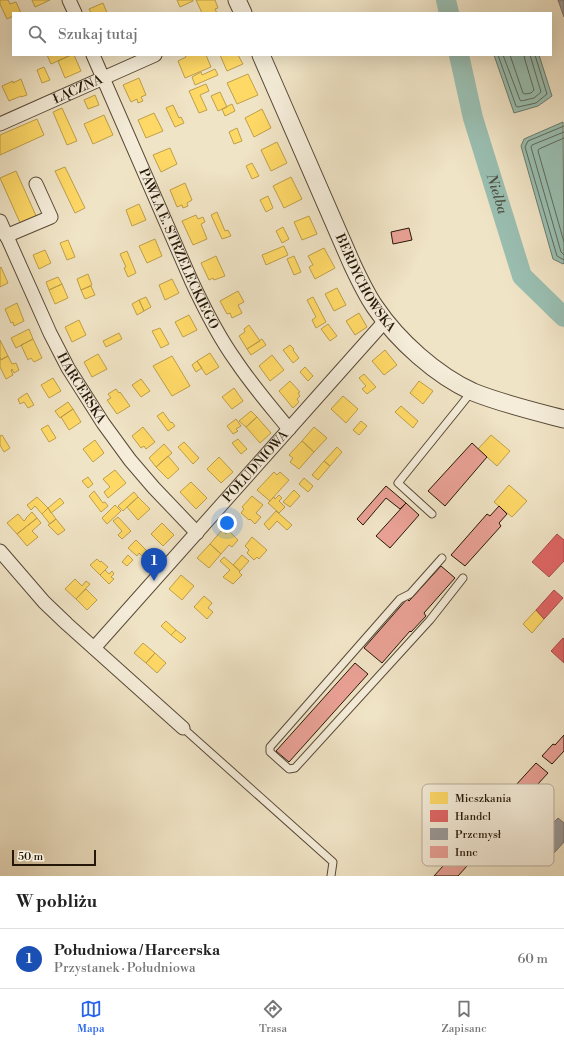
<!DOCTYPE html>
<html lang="pl">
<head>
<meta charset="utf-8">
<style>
	body { margin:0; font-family:"Libre Bodoni",serif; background:#f6f6f6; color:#222 }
	.scale { position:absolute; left:12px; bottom:10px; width:84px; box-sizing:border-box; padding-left:4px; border:2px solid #251707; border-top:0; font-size:11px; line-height:14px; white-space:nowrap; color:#251707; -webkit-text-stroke:3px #f5edda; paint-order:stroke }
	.you { position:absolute; left:227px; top:523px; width:14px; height:14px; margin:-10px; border:3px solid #fff; border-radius:50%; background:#1a73e8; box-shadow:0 0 0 6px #1a73e833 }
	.badge { display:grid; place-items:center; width:26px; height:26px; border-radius:50%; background:#2563eb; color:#fff; font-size:13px; font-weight:700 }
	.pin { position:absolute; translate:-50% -33px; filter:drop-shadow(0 1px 2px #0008) }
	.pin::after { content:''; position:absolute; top:21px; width:14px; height:12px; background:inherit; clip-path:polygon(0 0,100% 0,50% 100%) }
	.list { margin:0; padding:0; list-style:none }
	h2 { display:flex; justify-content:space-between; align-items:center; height:52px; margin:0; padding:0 16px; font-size:17px }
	h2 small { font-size:13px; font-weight:400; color:#767676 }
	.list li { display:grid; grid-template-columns:26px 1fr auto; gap:12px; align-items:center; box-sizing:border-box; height:60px; padding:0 16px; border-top:1px solid #e0e0e0 }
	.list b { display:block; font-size:15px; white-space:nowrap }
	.list p { margin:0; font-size:13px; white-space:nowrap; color:#767676 }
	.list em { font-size:13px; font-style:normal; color:#767676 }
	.icon { flex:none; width:22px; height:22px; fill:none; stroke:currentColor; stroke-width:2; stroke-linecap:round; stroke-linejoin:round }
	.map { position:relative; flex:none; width:564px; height:876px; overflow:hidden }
	.search { position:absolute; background:#fff; box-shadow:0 4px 16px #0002; left:12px; right:12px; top:12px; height:44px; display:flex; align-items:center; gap:10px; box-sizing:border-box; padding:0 14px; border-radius:0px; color:#767676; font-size:15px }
	.sheet { height:112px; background:#fff }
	nav { display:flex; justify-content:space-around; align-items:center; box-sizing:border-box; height:56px; border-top:1px solid #e0e0e0; background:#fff; font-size:11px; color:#767676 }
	nav a { display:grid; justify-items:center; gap:2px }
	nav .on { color:#2563eb }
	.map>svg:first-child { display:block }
</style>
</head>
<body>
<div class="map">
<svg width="564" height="876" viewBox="0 0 564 876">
	<rect width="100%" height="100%" fill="#f0e4c6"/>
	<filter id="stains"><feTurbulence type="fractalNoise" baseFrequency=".005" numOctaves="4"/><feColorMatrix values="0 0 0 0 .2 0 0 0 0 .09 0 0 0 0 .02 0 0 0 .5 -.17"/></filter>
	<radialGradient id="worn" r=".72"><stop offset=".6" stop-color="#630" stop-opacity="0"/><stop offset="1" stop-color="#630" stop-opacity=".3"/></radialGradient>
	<!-- water -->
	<path fill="#9abfb2" stroke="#6b7c6e" d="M494,55H539L552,96L538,106L514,113Z
		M563,122L564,263L563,264L553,259L521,146L524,139Z"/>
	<!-- homes -->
	<path fill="#ffd966" stroke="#be9f4a" d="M0,0H8L10,4L16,2L21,13H13V16L7,19L0,4Z
		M32,0H50L35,7Z
		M177,0H193V1L180,7Z
		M196,0H215L218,8L215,9L217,13H202Z
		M103,3L107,13H91L89,9Z
		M47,55H71L51,64Z
		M71,55H74L81,71L65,78L58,61Z
		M185,55H206L211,67L185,78L178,61L186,57Z
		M220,55H238L243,64L227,71Z
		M44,67L50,80L42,83L37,70Z
		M215,69L218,75L195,85L192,77L201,72L202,75Z
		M248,74L258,95L237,104L227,83Z
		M139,78L146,95L141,97L143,101L138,103L137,99L131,102L123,85Z
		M21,79L27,95L21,97V96L9,101L2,86L13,81V83Z
		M206,84L209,91L200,95L207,110L199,113L189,91Z
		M220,92L227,107L218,111L211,96Z
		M95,95L99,105L88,109L84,100Z
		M232,104L235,111L225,116L222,109Z
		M173,105L179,118L181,117L184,123L175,127L166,108Z
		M62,108L77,141L67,145L53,112Z
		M262,109L271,128L254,137L245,118Z
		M154,113L163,131L146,138L138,120Z
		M104,115L113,135L93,144L84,124Z
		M37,119L44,135L0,155V135Z
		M237,128L242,141L234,144L229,132Z
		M277,142L287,163L271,171L261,150Z
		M170,148L177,164L161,172L153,155Z
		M252,163L259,176L252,179L246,166Z
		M65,167L85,208L75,213L55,171Z
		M16,171L37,218L21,225L0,178Z
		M291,177L302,199L284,208L273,186Z
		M185,183L192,200L187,203L188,206L183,208L182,205L177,207L170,190Z
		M268,196L273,208L266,212L260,200Z
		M139,204L146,220L132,226L126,210Z
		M217,212L225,231L228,230L231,236L222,239L211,215Z
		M196,215L198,219L203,217L205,222L201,224L207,239L193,245L182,221Z
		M309,216L317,234L302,240L294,222Z
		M283,227L289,239L282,243L276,231Z
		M155,239L162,256L147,263L139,246Z
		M68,240L75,257L67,260L60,243Z
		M284,246L288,255L266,265L262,255Z
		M324,248L335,268L315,279L309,267L313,265L308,256Z
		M45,250L51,263L39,269L33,255Z
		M127,251L136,273L128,277L124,268L126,267L120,254Z
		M216,256L225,276L214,280L213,278L209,280L201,263Z
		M294,256L301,272L294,275L287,259Z
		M1,267L8,283L0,287V268Z
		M88,274L92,285L81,290L77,279Z
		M58,277L62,284L49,290L46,282Z
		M172,279L179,293L165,300L159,285Z
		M62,284L68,298L55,304L49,290Z
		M91,286L95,295L85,299L81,290Z
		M337,288L346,305L334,311L325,294Z
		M238,291L244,302L238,305L242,313L232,318L230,313L227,314L220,301Z
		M146,297L151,307L144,311L139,300Z
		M313,297L326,322L316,328L312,320L316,317L307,300Z
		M139,300L144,311L137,315L132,304Z
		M17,303L24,321L14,326L13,322L11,323L5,309Z
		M359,313L367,327L355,335L346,321Z
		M189,315L197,330L183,337L175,322Z
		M79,320L86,335L72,342L65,327Z
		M328,324L337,336L330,341L321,329Z
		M249,325L260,341L247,349L239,336L245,332L244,329Z
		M160,328L169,344L161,348L152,331Z
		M29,329L33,339L16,348L11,338Z
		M119,333L122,339L106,347L103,341Z
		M33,339L42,358L34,362L31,358L28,360L21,345Z
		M262,339L266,345L251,355L247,349Z
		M0,340L8,356L1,360L0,357Z
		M290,345L294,349L293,350L299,358L293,363L283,350Z
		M385,350L397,365L384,375L372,361Z
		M210,353L219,367L206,375L197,361Z
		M98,354L107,369L92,377L84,362Z
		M272,355L284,370L270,381L259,366Z
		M8,356L12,364L16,363L19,370L14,373L12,369L11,370L13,375L6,379L0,367V360Z
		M172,356L190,386L172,396L153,366Z
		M197,361L202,368L196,372L192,365Z
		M305,367L313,376L308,381L300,372Z
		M364,374L376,387L367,394L362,389L366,386L359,378Z
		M53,378L61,391L49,398L41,385Z
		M141,379L150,391L141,397L132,385Z
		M290,381L300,392L298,393L300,396L297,399L299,402L293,408L279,391Z
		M419,381L433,391L423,404L410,393Z
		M234,388L243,401L232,409L222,397Z
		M116,389L119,393L120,392L130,406L117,414L107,400L111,398L108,394Z
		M27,393L34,405L28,408L24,402L20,404L18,399Z
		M343,396L358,409L346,423L331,409Z
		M68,402L73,409L60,418L55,411Z
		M401,406L418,421L413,428L395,412Z
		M73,409L81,422L69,430L61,417Z
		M251,411L257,417L246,427L239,421Z
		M163,412L171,423L172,422L175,426L168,431L157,416Z
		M257,417L271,433L260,443L246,427Z
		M236,419L241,426L236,429L238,431L233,434L227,426Z
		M361,421L367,426L359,435L353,430Z
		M48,425L56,438L49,442L41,429Z
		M143,427L155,442L146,449L144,446L141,448L132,436Z
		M314,427L327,438L314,452L302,441Z
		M2,435L10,448L4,452L0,445V436Z
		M491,435L510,451L497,466L478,449Z
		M238,439L247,449L241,454L232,443Z
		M95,440L104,453L93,462L83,449Z
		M302,441L314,452L299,469L290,462L293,458L289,455Z
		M184,442L199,458L193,464L178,447Z
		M164,444L172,453L156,467L149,458Z
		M337,447L342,452L330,466L324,461Z
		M168,456L179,469L168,479L156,467Z
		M219,457L233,472L221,483L207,469Z
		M324,461L330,466L318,480L312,475Z
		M115,470L126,483L108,498L104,492L110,487L103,479Z
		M274,472L277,475L280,472L289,480L270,501L257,490Z
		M88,477L93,484L88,488L82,481Z
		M304,478L313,486L308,492L299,484Z
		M191,482L207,498L196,509L180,492Z
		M509,485L527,501L512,517L494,502Z
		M294,490L300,496L290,507L283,502Z
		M94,491L103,503L105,502L108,506L101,512L89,496Z
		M134,492L138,497L123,511L118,506Z
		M279,495L282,498L279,501L285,507L279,513L268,503L274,497L275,499Z
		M252,496L263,505L256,513L261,517L255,524L250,519L249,520L241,513L244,509L242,507Z
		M37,497L48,508L42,514L35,506L31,510L27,505Z
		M138,497L150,509L138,520L127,507Z
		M60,498L64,503L51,513L48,508Z
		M115,505L121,511L107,524L102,518Z
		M48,508L56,519L50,524L42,514Z
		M276,511L292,525L287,530L277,521L269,530L264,524Z
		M32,512L37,518L17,534L7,523L18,514L24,521L26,519V518Z
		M118,517L131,531L122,539L118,535L122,531L113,521Z
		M37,518L41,523L32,531L38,537L27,546L17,534Z
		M56,519L65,530L58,535L48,525Z
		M162,523L174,535L163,546L151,534Z
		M222,530L226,534L229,531L238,540L232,547L229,545L221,554L210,544Z
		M252,537L267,550L259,559L257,557L254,560L247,553L249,550L245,546Z
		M136,540L147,551L149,549L152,552L145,559L139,553L137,556L128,548Z
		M210,544L221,554L209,568L197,558Z
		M128,555L133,560L127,566L122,562Z
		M242,555L249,561L240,571L233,565Z
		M224,557L240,571L239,572L242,575L233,584L223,577L230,570L220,561Z
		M97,559L100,562L101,561L108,567L100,575L90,565Z
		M105,570L109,574L112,571L114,574L111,577L114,579L109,584L100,575Z
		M181,575L194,586L182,600L169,589Z
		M75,579L82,586L86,581L90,584L76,599L65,589Z
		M86,589L97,600L87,610L76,599Z
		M204,596L212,603L208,608L213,612L207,619L194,607Z
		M536,610L544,619L532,633L523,624Z
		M166,621L176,630L171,635L161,626Z
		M176,630L186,638L181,643L171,635Z
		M143,643L155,653L146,663L134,653Z
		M155,653L166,663L157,673L146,663Z"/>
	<!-- shops -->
	<path fill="#e06666" stroke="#a84e4a" d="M557,534L564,540V561L549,577L532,562Z
		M554,590L563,598L544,619L536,610Z
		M563,638L564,639V663L551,651Z"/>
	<!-- industry -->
	<path fill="#999" stroke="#76726d" d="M558,0H564V17Z
		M558,818L564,823V842L553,854L537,840Z"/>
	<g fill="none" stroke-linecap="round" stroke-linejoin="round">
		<!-- shore -->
		<path stroke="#606b5c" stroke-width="1" d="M498,55L516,106L518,107L536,103L547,94L535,55
			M503,55L520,100L521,101L534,98L541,92L530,55
			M510,55L523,93L525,94L531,93L534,90L525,60L524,55
			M564,126L528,141L525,147L557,256L564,260
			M564,132L532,145L531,147L561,252L564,255
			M564,138L539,149L538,151L564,242"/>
		<!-- river -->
		<g stroke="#9abfb2" stroke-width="20">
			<path d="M446,0L449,13"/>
			<path id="s1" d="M459,55L473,118L522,276L564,317"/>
		</g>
	</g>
	<!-- building -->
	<path fill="#e9a195" stroke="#251707" d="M409,228L412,240L393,244L391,232Z
		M472,443L487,457L445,506L428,491Z
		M386,486L406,503L400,509L386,498L363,525L357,519Z
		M406,503L419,515L390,548L376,536Z
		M499,506L507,514L499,523L501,526L465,566L451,555L487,514L490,516Z
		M441,566L455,578L424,613L426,616L411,632L410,631L382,663L364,648L407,599L409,601Z
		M355,663L368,674L289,762L276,751Z
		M564,735V751L552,764L542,756L553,744L555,745Z
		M536,763L548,773L527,796L515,786Z
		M510,792L523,804L458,876H434Z"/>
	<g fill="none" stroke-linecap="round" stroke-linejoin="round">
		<!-- service casing -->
		<g stroke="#584a37" stroke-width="9">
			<path id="service" d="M432,514L398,483L461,405L472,391
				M442,558L410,594L400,599L270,747V752L289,769L295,768L430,620L463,578
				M183,728L333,862L331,876"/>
		</g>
		<!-- minor casing -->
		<g stroke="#584a37" stroke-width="15">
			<g id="minor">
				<path d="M69,0L75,13"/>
				<path id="s2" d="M93,55L191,280C204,308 218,336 236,361C252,385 271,407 289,429"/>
				<path id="s3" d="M0,124L155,55"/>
				<path id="s4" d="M0,221L50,333L68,368L103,423L130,460L154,488L197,533"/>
				<path d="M6,236L51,217L36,184"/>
				<path d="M0,551L44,602L67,624L183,728"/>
				<path id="s5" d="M94,648L385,321"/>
			</g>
		</g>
		<!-- tertiary casing -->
		<g stroke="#584a37" stroke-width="19">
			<g id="tertiary">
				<path d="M237,0L243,13"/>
				<path id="s6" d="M261,55L352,264C359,279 366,294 375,307C398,341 436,375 473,392C503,404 533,411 564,419"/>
			</g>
		</g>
		<!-- service -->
		<use href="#service" stroke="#f5edda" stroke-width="7"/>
		<!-- minor -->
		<use href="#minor" stroke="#f5edda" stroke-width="13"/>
		<!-- tertiary -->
		<use href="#tertiary" stroke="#f5edda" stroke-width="17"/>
	</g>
	<g text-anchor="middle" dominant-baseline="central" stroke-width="4" stroke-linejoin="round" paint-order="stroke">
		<!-- street labels -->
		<g font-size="13" fill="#251707" stroke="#f5edda">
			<text stroke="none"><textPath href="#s3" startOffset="85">ŁĄCZNA</textPath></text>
			<text stroke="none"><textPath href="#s2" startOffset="212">PAWŁA E. STRZELECKIEGO</textPath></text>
			<text stroke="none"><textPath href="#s6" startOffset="251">BERDYCHOWSKA</textPath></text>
			<text stroke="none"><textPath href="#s4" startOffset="186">HARCERSKA</textPath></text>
			<text stroke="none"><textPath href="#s5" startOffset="243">POŁUDNIOWA</textPath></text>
		</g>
		<!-- water labels -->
		<g font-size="14" font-style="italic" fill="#4e5243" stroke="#f5edda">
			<text stroke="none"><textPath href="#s1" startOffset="144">Nielba</textPath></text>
		</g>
	</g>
	<!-- legend -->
	<rect x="422" y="784" width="132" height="82" rx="6" fill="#f5edda" stroke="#b7ad9b" stroke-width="1"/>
	<rect x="430" y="792" width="18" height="12" fill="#ffd966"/>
	<rect x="430" y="810" width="18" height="12" fill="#e06666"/>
	<rect x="430" y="828" width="18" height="12" fill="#999"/>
	<rect x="430" y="846" width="18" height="12" fill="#e9a195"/>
	<g font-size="11" fill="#251707">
		<text x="455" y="802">Mieszkania</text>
		<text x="455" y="820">Handel</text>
		<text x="455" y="838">Przemysł</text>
		<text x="455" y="856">Inne</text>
	</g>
	<rect width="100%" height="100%" filter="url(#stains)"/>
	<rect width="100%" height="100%" fill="url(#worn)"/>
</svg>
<div class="scale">50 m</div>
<div class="you"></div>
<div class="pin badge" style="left:154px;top:581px;background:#1a4fb4">1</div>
<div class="search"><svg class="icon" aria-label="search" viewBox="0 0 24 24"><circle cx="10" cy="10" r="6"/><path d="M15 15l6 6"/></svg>Szukaj tutaj</div>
</div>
<section class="sheet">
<h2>W pobliżu<small></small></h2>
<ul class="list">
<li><span class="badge" style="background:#1a4fb4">1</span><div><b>Południowa / Harcerska</b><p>Przystanek · Południowa</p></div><em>60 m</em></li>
</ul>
</section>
<nav>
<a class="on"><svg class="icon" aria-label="map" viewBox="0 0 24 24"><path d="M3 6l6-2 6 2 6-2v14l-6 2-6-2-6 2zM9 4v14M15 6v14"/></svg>Mapa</a>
<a><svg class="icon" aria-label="directions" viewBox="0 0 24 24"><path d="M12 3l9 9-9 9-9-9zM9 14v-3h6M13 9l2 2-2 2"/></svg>Trasa</a>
<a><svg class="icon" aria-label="saved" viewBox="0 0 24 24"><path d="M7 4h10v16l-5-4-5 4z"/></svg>Zapisane</a>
</nav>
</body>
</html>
